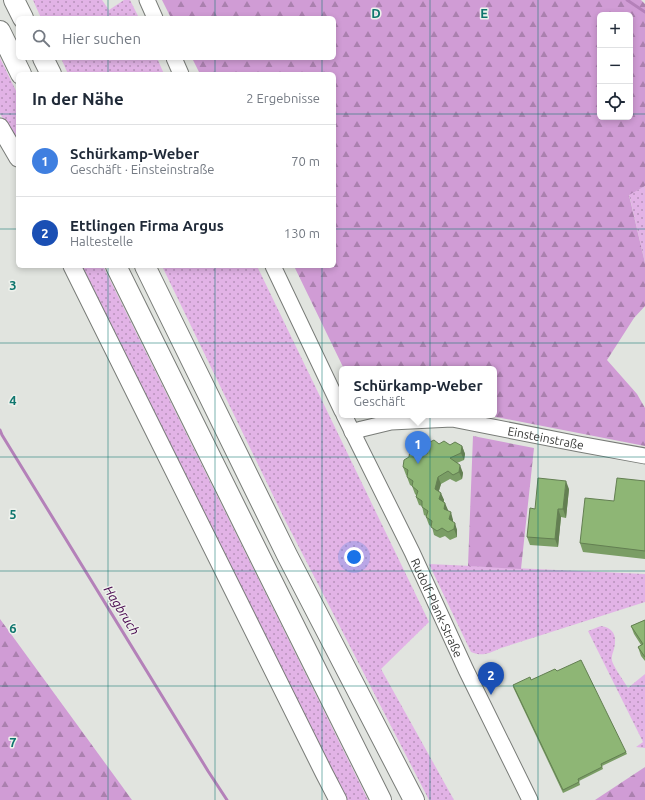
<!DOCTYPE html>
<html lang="de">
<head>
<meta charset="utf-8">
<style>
	body { margin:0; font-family:Ubuntu,sans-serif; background:#f2f2f3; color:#1f2937 }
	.controls { position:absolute; right:12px; top:12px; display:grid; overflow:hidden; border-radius:6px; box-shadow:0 2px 6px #0003 }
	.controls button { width:36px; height:36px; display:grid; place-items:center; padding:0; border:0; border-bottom:1px solid #e0e1e3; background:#fff; color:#1f2937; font:20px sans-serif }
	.you { position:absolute; left:354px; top:557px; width:14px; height:14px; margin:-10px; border:3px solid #fff; border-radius:50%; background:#1a73e8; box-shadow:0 0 0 6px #1a73e833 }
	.badge { display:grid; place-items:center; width:26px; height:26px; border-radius:50%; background:#ea580c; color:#fff; font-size:13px; font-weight:700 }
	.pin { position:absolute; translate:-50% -33px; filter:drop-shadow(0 1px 2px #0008) }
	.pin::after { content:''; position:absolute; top:21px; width:14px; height:12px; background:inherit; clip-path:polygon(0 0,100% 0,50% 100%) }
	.popup { position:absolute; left:339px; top:366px; width:158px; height:52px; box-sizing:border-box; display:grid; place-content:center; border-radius:6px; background:#fff; filter:drop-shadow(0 1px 3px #0005); font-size:13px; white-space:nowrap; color:#747a83 }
	.popup b { font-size:15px; color:#1f2937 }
	.popup::after { content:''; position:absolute; left:50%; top:100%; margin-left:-8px; border:8px solid transparent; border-top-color:#fff }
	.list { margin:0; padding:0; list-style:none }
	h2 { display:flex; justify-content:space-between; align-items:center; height:52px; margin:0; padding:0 16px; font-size:17px }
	h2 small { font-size:13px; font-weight:400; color:#747a83 }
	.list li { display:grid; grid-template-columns:26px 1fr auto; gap:12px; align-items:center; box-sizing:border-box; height:72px; padding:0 16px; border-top:1px solid #e0e1e3 }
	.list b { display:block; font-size:15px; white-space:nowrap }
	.list p { margin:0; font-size:13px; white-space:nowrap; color:#747a83 }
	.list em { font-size:13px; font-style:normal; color:#747a83 }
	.icon { flex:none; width:22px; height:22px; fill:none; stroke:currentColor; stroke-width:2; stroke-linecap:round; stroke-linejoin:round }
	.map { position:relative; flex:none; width:645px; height:800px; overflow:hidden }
	.search { position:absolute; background:#fff; box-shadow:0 2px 6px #0003; left:16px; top:16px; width:320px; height:44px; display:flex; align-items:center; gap:10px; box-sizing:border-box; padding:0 14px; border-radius:6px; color:#747a83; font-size:15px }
	.panel { position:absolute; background:#fff; box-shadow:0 2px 6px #0003; left:16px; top:72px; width:320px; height:196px; border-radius:6px }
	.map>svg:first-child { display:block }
</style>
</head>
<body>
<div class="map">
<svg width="645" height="800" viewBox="0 0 645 800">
	<defs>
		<pattern id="grass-dots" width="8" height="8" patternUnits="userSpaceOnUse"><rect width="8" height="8" fill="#e2b3e6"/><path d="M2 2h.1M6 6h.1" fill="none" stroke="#b892bb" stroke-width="1.8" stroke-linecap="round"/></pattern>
		<pattern id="forest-firs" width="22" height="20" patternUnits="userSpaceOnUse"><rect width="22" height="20" fill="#d09cd5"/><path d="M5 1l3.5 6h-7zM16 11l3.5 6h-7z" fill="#aa80ae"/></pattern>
	</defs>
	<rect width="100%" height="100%" fill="#e1e4df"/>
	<!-- grass -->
	<path fill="url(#grass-dots)" d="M33,0H102L109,10L124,0H130L139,18H41Z
		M0,58L18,95V142L13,132L0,114Z
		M61,58H157L164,74H68Z
		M645,186V263L629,194Z
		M82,266H103L368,800H347L320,753Z
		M162,266H257L429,622L381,669L454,800H429L283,516Z
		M429,564L645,574V602L501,648C489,653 483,657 471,652Z
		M601,626C614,628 617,636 614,649C613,653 611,656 612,661C615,669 623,680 628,688L645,674V748L636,747L643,742L588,631Z"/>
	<!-- forest -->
	<path fill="url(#forest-firs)" fill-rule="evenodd" d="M162,0H641L645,4V186L629,195L645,263V306L634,318L607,360L637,394L645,408V446L486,415H494V369H344L294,266H334V74H200L192,58H334V18H171ZM600,15H630V117H600Z
		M473,436L534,448L521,569L468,566Z
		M0,619L132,800H0Z
		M645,767V800H595Z"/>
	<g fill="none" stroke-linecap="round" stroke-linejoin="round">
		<!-- stream -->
		<path stroke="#b481b9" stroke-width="3" d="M627,0L645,12
			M0,430L2,435L208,771L227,800"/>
		<!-- secondary casing -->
		<g stroke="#797c78" stroke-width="17">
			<g id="secondary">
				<path d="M147,0L155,18"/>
				<path d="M174,58L181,74"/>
				<path d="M273,266L342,411"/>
				<path id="s1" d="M344,415L412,552L466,670L530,800"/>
				<path id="s2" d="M352,432L362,429L391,422L452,419L579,444L645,456"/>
			</g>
		</g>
		<!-- primary casing -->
		<g stroke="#797c78" stroke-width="19">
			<path id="primary" d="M0,127L18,158
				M72,266L324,773L338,800"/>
		</g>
		<!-- highway casing -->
		<g stroke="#797c78" stroke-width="22">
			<path id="highway" d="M14,0L23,18
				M0,31L21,74
				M43,58L51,74
				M116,266L264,565L381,800
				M145,266L287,555L414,800"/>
		</g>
		<!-- secondary -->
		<use href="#secondary" stroke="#fff" stroke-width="15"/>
		<!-- primary -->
		<use href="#primary" stroke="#fff" stroke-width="17"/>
		<!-- highway -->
		<use href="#highway" stroke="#fff" stroke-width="20"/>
	</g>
	<!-- wall -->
	<path fill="#7a9d65" d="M439,444L462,446L465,454L464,460L457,463L463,473L462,479L456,482L450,479L441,484L439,491L444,500V502L448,511L453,520V522L457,530V537L450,540L445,536L440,538L434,535L432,527L429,525L426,517V516L424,515L422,506L419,505L416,497L417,496L415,494L412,486L410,485L407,477V476L406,475L403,467L427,454Z
		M645,481V559L583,552L580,543Z
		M569,489L566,518L561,517L558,547L530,545L527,537Z
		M645,620V661L641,656L638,647L641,645L634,634L631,626Z
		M557,671L626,752L627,754L602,766L603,769L579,781L580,785L563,793L513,687L531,680Z"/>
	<!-- shaded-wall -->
	<path fill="#637f52" d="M462,446L465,454L464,460L461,453Z
		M460,465L463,473L462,479L459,472Z
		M438,477L441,484L437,496L435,489Z
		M566,481L569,489L566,518L563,509Z
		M441,493L444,500L442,507L439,499Z
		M445,503L448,510L447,516L444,509Z
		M558,509L561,517L558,547L555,539Z
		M451,512L453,520L452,527L449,519Z
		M455,523L457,530V537L454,529Z"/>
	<!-- building -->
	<path fill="#8eb675" stroke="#637f52" d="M434,440L439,444L444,441L450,445L455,442L462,446L461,453L450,458L460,465L459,472L453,475L448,471L438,477L435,489L441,493L439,499L445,503L444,509L451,512L449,519L455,523L454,529L448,532L442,528L437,531L431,527L432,521L426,517L428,511L422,507V501L416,497L418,491L412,486L413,481L407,477L408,470L403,467L404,460L409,457L410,450L416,448L427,454L428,443Z
		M538,478L566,481L563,509H558L555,539L527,537L530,508L535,509Z
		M617,478L645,481V551L580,543L585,498L614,501Z
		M645,620V657L638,647L643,644L631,626Z
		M581,660L626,752L601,764L602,767L578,779L579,782L563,790L513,685L530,677L531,680L555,669L557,671Z"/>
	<!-- grid -->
	<path fill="none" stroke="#0f766e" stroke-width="1" stroke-opacity="0.55" d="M108,0V18M215,0V18M322,0V18M430,0V800M538,0V800M108,58V74M215,58V74M322,58V74M0,114H18M334,114H600M630,114H645M0,229H18M334,229H645M108,266V800M215,266V800M322,266V800M0,343H645M0,457H645M0,571H645M0,686H645"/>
	<g text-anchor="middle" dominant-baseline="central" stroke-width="3" stroke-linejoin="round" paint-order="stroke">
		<!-- street labels -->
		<g font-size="12" fill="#363735" stroke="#eef1ec">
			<text stroke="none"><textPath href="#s2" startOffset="197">Einsteinstraße</textPath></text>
			<text stroke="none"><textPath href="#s1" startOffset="214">Rudolf-Plank-Straße</textPath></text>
		</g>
		<!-- water labels -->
		<g font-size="13" font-style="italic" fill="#45034c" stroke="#eef1ec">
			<text transform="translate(122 610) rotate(58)">Hagbruch</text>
		</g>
	</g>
	<g font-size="13" text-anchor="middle" font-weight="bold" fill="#0f766e" stroke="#eef1ec" stroke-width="3" stroke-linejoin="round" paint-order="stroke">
		<text x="376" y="18">D</text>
		<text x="484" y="18">E</text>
		<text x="13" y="290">3</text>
		<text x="13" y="405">4</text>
		<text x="13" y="519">5</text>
		<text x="13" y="633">6</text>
		<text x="13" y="747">7</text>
	</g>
</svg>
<div class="controls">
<button>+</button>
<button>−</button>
<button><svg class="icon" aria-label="locate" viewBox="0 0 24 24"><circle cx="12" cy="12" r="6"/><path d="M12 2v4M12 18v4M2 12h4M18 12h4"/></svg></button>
</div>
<div class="you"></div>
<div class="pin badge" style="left:418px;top:464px;background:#3f7fe0">1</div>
<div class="popup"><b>Schürkamp-Weber</b>Geschäft</div>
<div class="pin badge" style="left:491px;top:695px;background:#1a4fb4">2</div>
<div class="search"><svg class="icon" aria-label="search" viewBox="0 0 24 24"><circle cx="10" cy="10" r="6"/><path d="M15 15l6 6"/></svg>Hier suchen</div>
<section class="panel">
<h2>In der Nähe<small>2 Ergebnisse</small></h2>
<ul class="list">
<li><span class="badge" style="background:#3f7fe0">1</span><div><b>Schürkamp-Weber</b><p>Geschäft · Einsteinstraße</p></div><em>70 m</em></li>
<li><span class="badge" style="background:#1a4fb4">2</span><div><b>Ettlingen Firma Argus</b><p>Haltestelle</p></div><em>130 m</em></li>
</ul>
</section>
</div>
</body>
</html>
